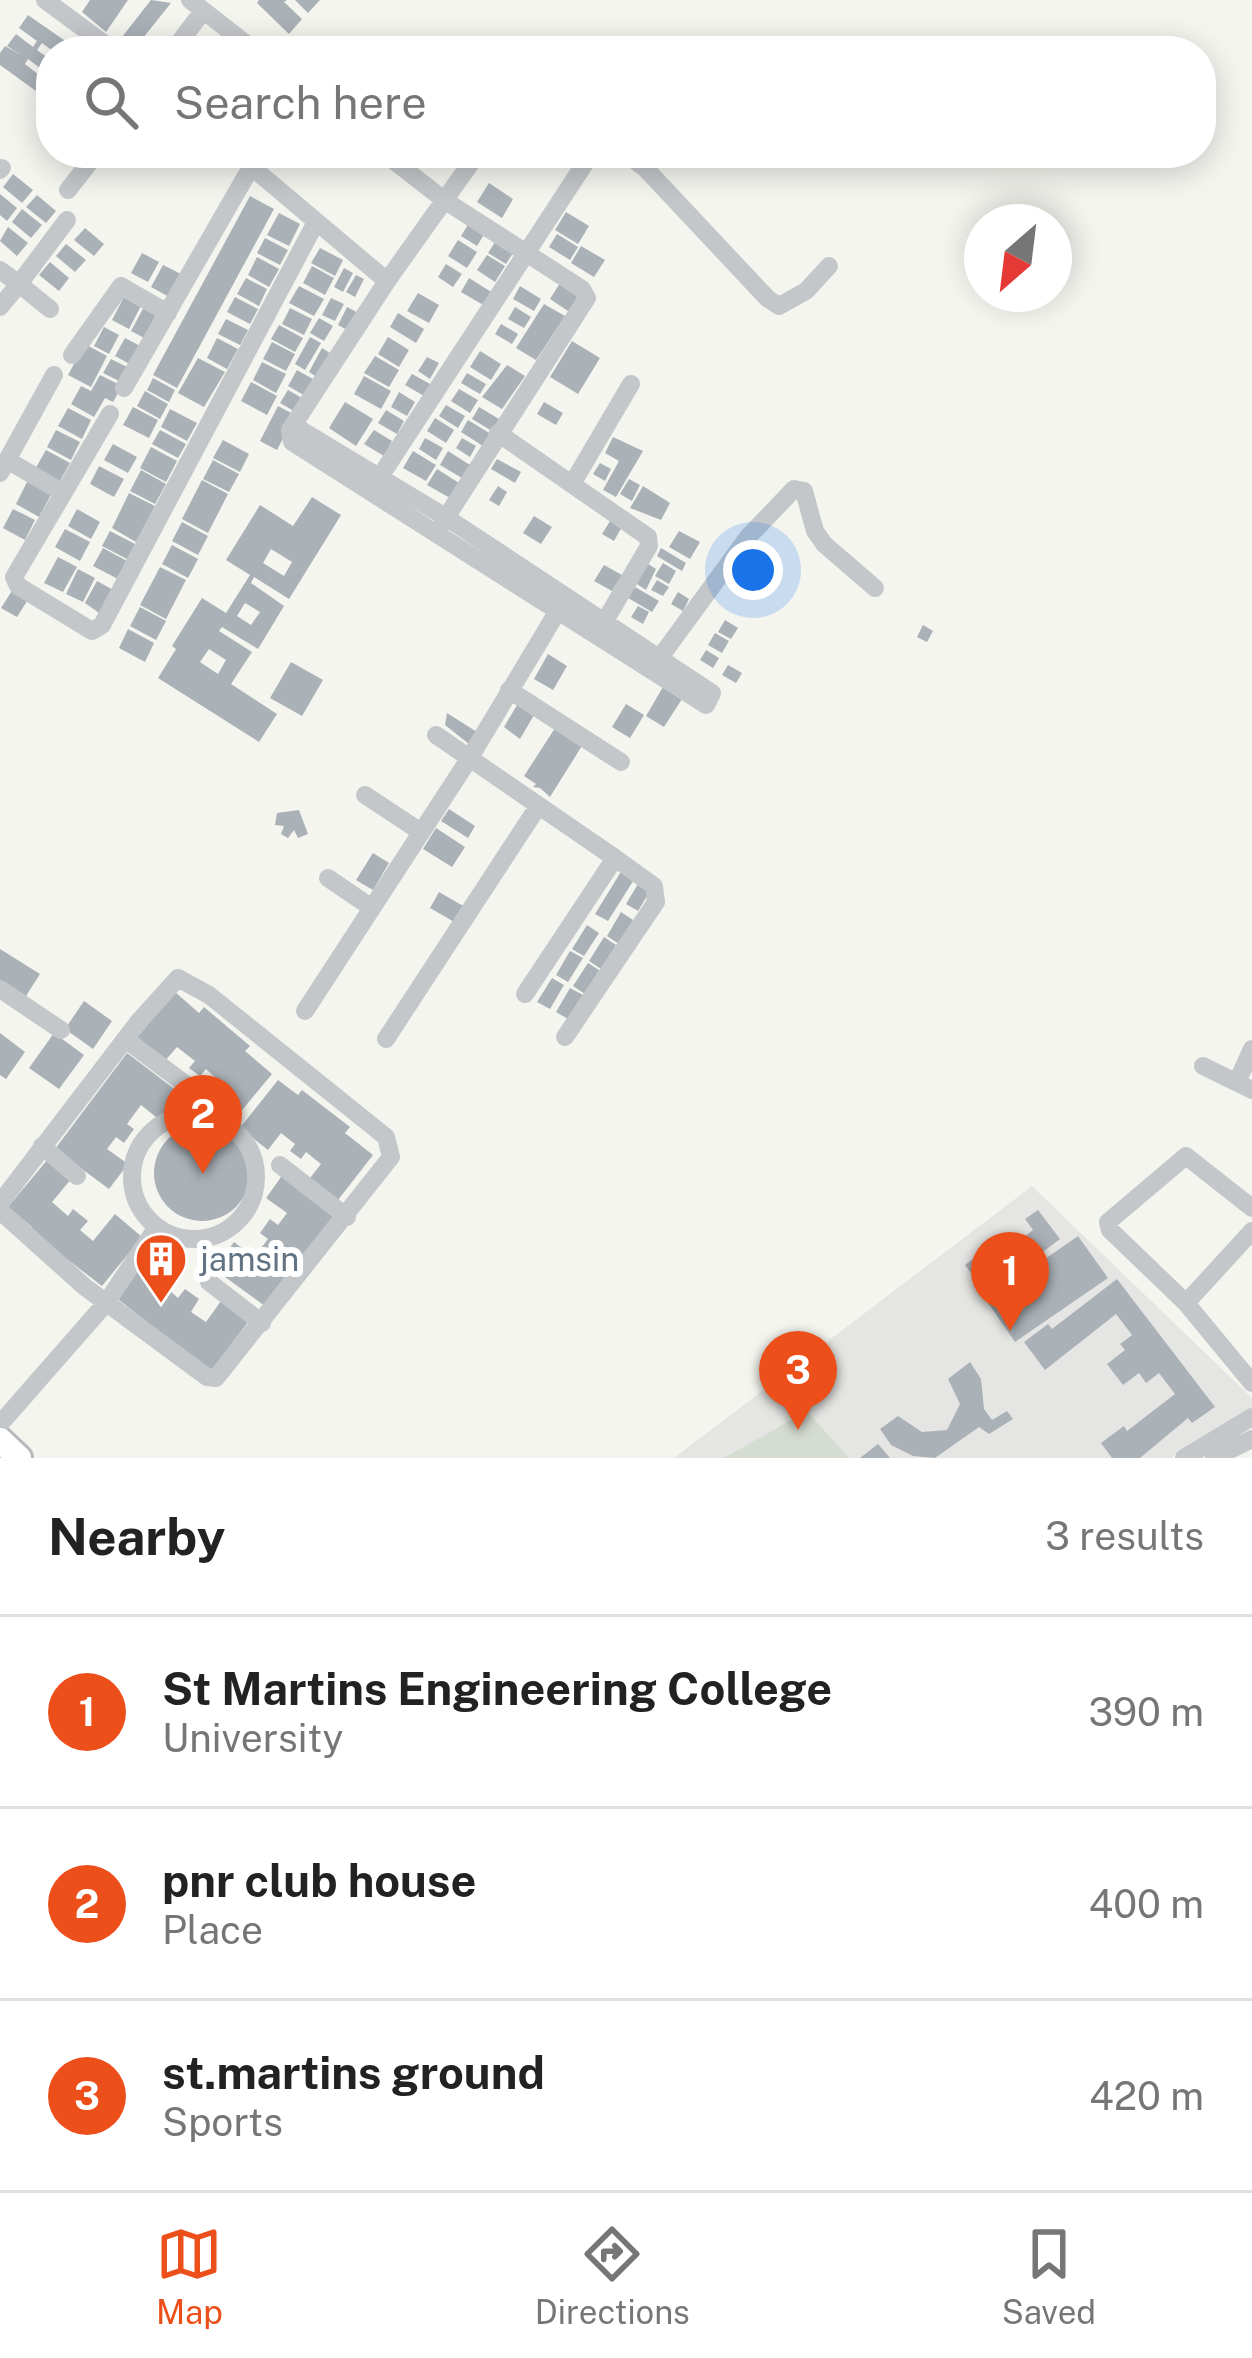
<!DOCTYPE html>
<html lang="en">
<head>
<meta charset="utf-8">
<style>
	body { margin:0; font-family:"Public Sans",sans-serif; background:#f6f6f6; color:#222 }
	.compass { position:absolute; left:964px; top:204px; width:108px; height:108px; border-radius:50%; background:#fff; box-shadow:0 6px 30px #0003; rotate:208deg }
	.you { position:absolute; left:753px; top:570px; width:42px; height:42px; margin:-30px; border:9px solid #fff; border-radius:50%; background:#1a73e8; box-shadow:0 0 0 18px #1a73e833 }
	.badge { display:grid; place-items:center; width:78px; height:78px; border-radius:50%; background:#ec4f19; color:#fff; font-size:39px; font-weight:700 }
	.pin { position:absolute; translate:-50% -99px; filter:drop-shadow(0 3px 6px #0008) }
	.pin::after { content:''; position:absolute; top:63px; width:42px; height:36px; background:inherit; clip-path:polygon(0 0,100% 0,50% 100%) }
	.list { margin:0; padding:0; list-style:none }
	h2 { display:flex; justify-content:space-between; align-items:center; height:156px; margin:0; padding:0 48px; font-size:51px }
	h2 small { font-size:39px; font-weight:400; color:#767676 }
	.list li { display:grid; grid-template-columns:78px 1fr auto; gap:36px; align-items:center; box-sizing:border-box; height:192px; padding:0 48px; border-top:3px solid #e0e0e0 }
	.list b { display:block; font-size:45px; white-space:nowrap }
	.list p { margin:0; font-size:39px; white-space:nowrap; color:#767676 }
	.list em { font-size:39px; font-style:normal; color:#767676 }
	.icon { flex:none; width:66px; height:66px; fill:none; stroke:currentColor; stroke-width:2; stroke-linecap:round; stroke-linejoin:round }
	.map { position:relative; flex:none; width:1252px; height:1458px; overflow:hidden }
	.search { position:absolute; background:#fff; box-shadow:0 6px 30px #0003; left:36px; right:36px; top:36px; height:132px; display:flex; align-items:center; gap:30px; box-sizing:border-box; padding:0 42px; border-radius:48px; color:#767676; font-size:45px }
	.sheet { height:732px; background:#fff }
	nav { display:flex; justify-content:space-around; align-items:center; box-sizing:border-box; height:168px; border-top:3px solid #e0e0e0; background:#fff; font-size:33px; color:#767676 }
	nav a { display:grid; justify-items:center; gap:6px }
	nav .on { color:#ec4f19 }
	.map>svg:first-child { display:block }
</style>
</head>
<body>
<div class="map">
<svg width="1252" height="1458" viewBox="0 0 1252 1458">
	<rect width="100%" height="100%" fill="#f5f5f0"/>
	<!-- built -->
	<path fill="#e5e6e4" d="M1032,1186L1252,1398V1410L1171,1458H674Z"/>
	<!-- green -->
	<path fill="#d5dcd1" d="M807,1411L849,1458H724Z"/>
	<!-- building -->
	<path fill="#aab1b7" fill-rule="evenodd" d="M90,0H128L106,32L82,12Z
		M151,0L171,3L135,48L122,37Z
		M259,0H287L284,2L302,19L289,34L257,3Z
		M295,0H320L308,13Z
		M28,15L74,47L70,51H53L42,43L37,50L51,60L48,74L28,59L25,64L44,79L36,91L0,65V53L5,46L21,55L7,46L16,34L33,47L37,41L19,28Z
		M439,153H474L464,169Z
		M13,174L33,190L22,203L3,187Z
		M489,183L513,199L502,218L477,202Z
		M0,194L17,208L7,221L0,215Z
		M37,195L56,211L46,223L26,207Z
		M250,196L274,209L177,388L153,375Z
		M22,209L42,225L31,238L12,222Z
		M566,212L589,226L578,244L555,230Z
		M279,213L300,224L289,246L267,235Z
		M469,223L485,233L477,246L461,236Z
		M8,227L28,243L17,256L0,241Z
		M85,228L104,244L94,256L74,240Z
		M557,234L578,247L570,260L549,247Z
		M265,238L288,250L280,265L257,253Z
		M497,239L515,250L506,264L488,253Z
		M458,240L477,252L467,268L448,256Z
		M66,244L86,260L75,272L56,256Z
		M581,246L605,260L594,277L571,263Z
		M320,248L343,260L335,276L311,263Z
		M142,253L159,262L148,282L131,273Z
		M487,255L505,266L495,282L477,270Z
		M257,257L279,269L269,287L248,275Z
		M50,262L69,278L59,291L39,275Z
		M446,264L462,274L453,287L438,277Z
		M163,265L183,275L171,298L151,287Z
		M312,266L334,278L325,295L303,283Z
		M344,268L353,273L343,292L334,287Z
		M356,275L364,279L355,297L346,292Z
		M246,278L267,289L259,306L237,294Z
		M469,278L493,293L485,306L461,292Z
		M562,280L583,293L571,313L550,299Z
		M299,286L324,299L314,316L289,303Z
		M520,286L541,299L534,311L513,299Z
		M126,293L143,302L129,329L112,320Z
		M418,293L439,305L429,323L407,311Z
		M235,297L258,309L250,324L227,312Z
		M331,298L344,304L335,321L322,315Z
		M544,304L565,316L536,360L516,348Z
		M145,305L162,314L148,340L131,331Z
		M347,307L362,315L353,333L338,325Z
		M515,307L531,317L524,328L508,319Z
		M290,308L312,319L304,335L282,324Z
		M398,313L424,329L416,343L390,327Z
		M319,318L333,326L324,341L310,333Z
		M226,319L248,330L240,345L218,334Z
		M501,324L518,334L512,344L495,334Z
		M279,325L303,338L295,352L271,339Z
		M104,327L119,335L109,354L94,346Z
		M310,337L321,343L305,370L295,364Z
		M388,337L409,350L399,367L378,354Z
		M125,338L144,348L135,367L115,356Z
		M217,338L238,349L227,369L207,358Z
		M572,341L600,358L578,394L550,377Z
		M272,342L295,354L286,371L263,359Z
		M85,344L107,356L91,387L68,375Z
		M322,348L333,355L320,379L309,372Z
		M480,351L501,364L491,380L470,367Z
		M375,356L399,370L389,387L364,373Z
		M427,357L439,363L430,379L418,371Z
		M198,358L225,372L204,407L178,393Z
		M111,359L131,369L123,383L103,373Z
		M262,362L286,374L276,393L253,380Z
		M507,365L525,376L502,409L482,397Z
		M297,370L318,382L309,398L288,386Z
		M467,373L486,384L480,394L461,383Z
		M412,374L430,384L424,396L405,385Z
		M100,375L122,386L113,402L105,398L94,417L71,404L81,386L91,391Z
		M364,376L391,391L381,409L354,394Z
		M153,378L175,390L169,402L147,390Z
		M251,382L277,396L267,415L241,401Z
		M459,389L478,400L470,413L451,401Z
		M288,390L307,401L299,414L280,403Z
		M145,391L168,404L160,419L137,406Z
		M399,392L415,402L407,416L391,407Z
		M345,402L373,419L356,446L329,428Z
		M544,402L563,413L556,425L537,414Z
		M446,405L465,416L458,428L439,416Z
		M278,406L295,415L277,450L260,441Z
		M133,407L158,420L149,438L123,425Z
		M479,407L499,419L492,431L472,419Z
		M68,408L91,420L82,439L58,426Z
		M170,409L197,423L187,441L161,427Z
		M386,410L404,421L397,434L378,423Z
		M435,418L454,430L446,443L427,431Z
		M468,420L491,434L483,446L461,432Z
		M56,430L80,442L71,460L47,447Z
		M160,430L186,444L178,458L152,444Z
		M374,430L392,441L384,456L364,444Z
		M613,437L643,451L616,497L603,490L619,461L605,453Z
		M425,438L443,448L436,460L419,449Z
		M462,438L476,446L470,457L456,448Z
		M223,440L249,454L240,472L213,458Z
		M113,444L137,457L128,473L104,460Z
		M151,447L177,461L166,482L140,468Z
		M46,450L70,463L58,484L34,471Z
		M413,451L436,465L426,481L403,468Z
		M448,451L470,465L462,478L440,465Z
		M497,459L521,472L515,483L491,469Z
		M213,460L239,474L229,492L203,479Z
		M600,463L611,469L605,481L593,474Z
		M99,466L124,479L114,497L90,484Z
		M437,469L459,483L450,498L427,485Z
		M141,470L166,484L155,504L130,491Z
		M629,479L640,485L632,501L620,494Z
		M28,480L52,493L39,517L16,504Z
		M202,480L228,494L208,533L182,519Z
		M498,486L507,492L499,506L489,500Z
		M643,486L670,503L661,520L630,508Z
		M129,493L155,506L136,542L112,528Z
		M312,497L341,515L289,599L254,577L251,583L284,606L258,649L222,627L219,631L252,652L231,684L277,714L259,742L158,678L176,649L172,646L202,598L226,613L250,575L226,560L260,505L293,526ZM271,549L292,562L284,576L263,563ZM245,603L260,612L251,625L237,616ZM209,649L226,660L218,674L200,662Z
		M13,509L35,520L25,540L3,528Z
		M77,509L100,522L91,539L68,526Z
		M534,516L552,527L541,544L523,533Z
		M612,518L623,525L614,541L602,534Z
		M182,522L208,536L198,555L172,541Z
		M65,529L90,542L80,561L55,547Z
		M110,531L135,544L127,559L102,546Z
		M679,531L700,542L690,559L669,547Z
		M172,545L198,559L188,578L162,564Z
		M103,548L127,561L118,579L93,566Z
		M661,548L686,563L682,571L657,556Z
		M58,557L77,567L63,592L44,583Z
		M645,562L656,569L646,590L634,582Z
		M663,563L676,571L669,584L655,576Z
		M604,565L622,575L612,591L594,581Z
		M160,567L186,580L166,619L140,605Z
		M78,569L95,578L83,602L66,594Z
		M657,580L669,587L663,596L651,590Z
		M97,581L115,591L102,615L85,603Z
		M635,587L659,601L652,612L628,598Z
		M13,589L29,598L17,617L1,608Z
		M678,592L689,599L683,611L671,604Z
		M638,606L649,612L643,624L631,617Z
		M140,607L166,621L156,640L130,626Z
		M725,620L738,628L731,639L718,632Z
		M923,625L933,631L927,642L917,637Z
		M128,629L154,643L145,662L119,648Z
		M715,633L729,641L722,653L708,645Z
		M706,650L719,658L713,668L700,660Z
		M548,654L567,666L553,690L534,679Z
		M291,662L323,680L302,716L270,698Z
		M728,665L742,673L736,683L722,675Z
		M663,687L682,699L664,727L646,716Z
		M520,700L537,710L520,739L504,727Z
		M626,704L644,715L630,738L612,727Z
		M447,713L477,732L469,744L445,725Z
		M557,725L585,741L550,797L540,788L533,787L536,784L524,776Z
		M449,809L475,826L468,838L441,821Z
		M299,810L308,834L298,838L294,830L288,838L281,834L284,826L275,825L277,813Z
		M436,828L465,847L452,867L423,849Z
		M373,853L389,863L373,890L356,880Z
		M622,870L635,878L608,921L595,914Z
		M638,884L650,891L638,911L626,904Z
		M439,892L465,907L456,923L430,908Z
		M621,912L633,920L619,944L607,936Z
		M587,925L599,933L584,956L572,949Z
		M604,937L616,945L601,969L589,961Z
		M0,949L40,974L26,996L0,980Z
		M570,951L583,958L568,982L556,975Z
		M588,963L599,970L585,994L573,986Z
		M552,978L564,985L550,1009L537,1002Z
		M570,988L583,995L568,1019L556,1012Z
		M175,992L199,1013L204,1007L250,1046L245,1051L272,1074L233,1121L205,1099L220,1082L206,1069L200,1076L189,1068L195,1061L177,1047L163,1063L135,1040Z
		M84,1001L112,1021L93,1049L65,1029Z
		M0,1033L25,1052L6,1079L0,1075Z
		M54,1033L84,1055L59,1089L29,1068Z
		M127,1053L181,1094L161,1121L141,1105L127,1124L134,1129L124,1143L116,1137L107,1149L128,1164L109,1189L55,1149Z
		M278,1080L298,1095L302,1090L350,1127L345,1133L373,1155L338,1200L310,1178L321,1164L306,1152L301,1159L290,1151L295,1144L281,1133L268,1150L240,1128Z
		M154 1173a48 48 0 1 1 96 0a48 48 0 1 1-96 0Z
		M48,1159L72,1178L52,1202L68,1216L73,1209L88,1221L80,1230L93,1241L115,1214L142,1237L102,1286L29,1230L32,1227L8,1207Z
		M284,1173L339,1212L269,1309L214,1269L234,1242L254,1257L268,1239L260,1233L270,1219L278,1225L287,1213L266,1198Z
		M1038,1210L1060,1239L987,1294L965,1265L978,1255L986,1266L1033,1230L1025,1219Z
		M1078,1236L1108,1278L1015,1342L986,1300Z
		M153,1243L181,1266L166,1287L178,1298L185,1289L199,1299L191,1312L206,1322L223,1298L249,1321L210,1372L114,1296Z
		M1117,1279L1215,1407L1192,1423L1188,1418L1140,1458H1112L1101,1443L1124,1426L1127,1431L1175,1394L1159,1373L1146,1383L1139,1373L1123,1385L1107,1364L1125,1350L1120,1344L1132,1335L1116,1314L1045,1370L1024,1342L1048,1324L1052,1329Z
		M970,1362L981,1379L984,1409L992,1420L1007,1411L1013,1419L989,1434L979,1427L935,1458L913,1456L891,1445L880,1429L898,1416L922,1432L947,1430L960,1404L948,1379Z
		M878,1444L890,1458H860Z"/>
	<g fill="none" stroke-linecap="round" stroke-linejoin="round">
		<!-- major casing -->
		<g stroke="#b6babe" stroke-width="30">
			<path id="major" d="M0,1440L19,1458"/>
		</g>
		<!-- minor -->
		<path stroke="#c4c7ca" stroke-width="18" d="M45,0L114,51
			M190,0L255,51
			M173,51L203,11
			M235,153L387,281
			M384,153L444,200L582,289L587,298L440,527
			M625,153L645,168L768,299L779,306L806,291L829,266
			M0,170L2,168
			M68,190L97,153
			M0,270L19,284L0,307
			M50,309L19,284L67,220
			M72,355L121,286L168,313
			M124,388L246,176
			M110,414L14,577L18,586L92,631L102,625L315,224
			M290,430H301L447,518L712,693L706,705L292,442L290,430L387,281L478,153
			M498,433L648,537L649,546L599,631
			M7,460L62,492
			M0,473L54,375
			M572,484L631,384
			M372,489L591,154
			M653,667L748,537L794,489L804,491L815,531L824,544L875,588
			M509,690L621,762
			M436,735L615,858
			M365,795L421,832
			M328,878L372,908
			M0,989L61,1030
			M525,994L615,858L654,886L656,902L565,1037
			M305,1011L469,759L565,599
			M125,1039L185,1084
			M386,1039L537,808
			M1203,1066L1252,1090
			M1237,1082L1252,1049
			M132 1177a62 62 0 1 1 124 0a62 62 0 1 1-124 0Z
			M42,1146L77,1176
			M280,1165L347,1217
			M0,1203L139,1021L178,978L209,995L386,1137L391,1157L216,1378L207,1377L85,1287L0,1211
			M1252,1208L1186,1156L1108,1222L1110,1230L1186,1303L1252,1383
			M209,1282L262,1323
			M1186,1303L1252,1231
			M0,1424L106,1303L157,1227
			M1184,1458L1252,1417
			M1214,1458L1252,1439"/>
		<!-- major -->
		<use href="#major" stroke="#fff" stroke-width="24"/>
	</g>
	<!-- icons -->
	<defs>
		<g id="building-pin" transform="scale(2.7)"><path d="M0 17L-7.5 6A9.5 9.5 0 1 1 7.5 6Z" fill="#ec4f19" stroke="#fff"/><path d="M-4-6H4V6H1V3H-1V6H-4ZM-2.5-4.3h1.7v1.8h-1.7ZM.8-4.3h1.7v1.8H.8ZM-2.5-1h1.7V.8h-1.7ZM.8-1h1.7V.8H.8Z" fill="#fff"/></g>
	</defs>
	<g fill-rule="evenodd">
		<use href="#building-pin" x="161" y="1259"/>
	</g>
	<g text-anchor="middle" dominant-baseline="central" stroke-width="12" stroke-linejoin="round" paint-order="stroke">
		<!-- poi labels -->
		<g font-size="33" fill="#627383" stroke="#fff" text-anchor="start">
			<text x="200" y="1259">jamsin</text>
		</g>
	</g>
</svg>
<svg class="compass" viewBox="-18 -18 36 36"><path d="M0-13l5 13h-10z" fill="#e53935"/><path d="M0 13l5-13h-10z" fill="#767676"/></svg>
<div class="you"></div>
<div class="pin badge" style="left:1010px;top:1331px">1</div>
<div class="pin badge" style="left:203px;top:1174px">2</div>
<div class="pin badge" style="left:798px;top:1430px">3</div>
<div class="search"><svg class="icon" aria-label="search" viewBox="0 0 24 24"><circle cx="10" cy="10" r="6"/><path d="M15 15l6 6"/></svg>Search here</div>
</div>
<section class="sheet">
<h2>Nearby<small>3 results</small></h2>
<ul class="list">
<li><span class="badge">1</span><div><b>St Martins Engineering College</b><p>University</p></div><em>390 m</em></li>
<li><span class="badge">2</span><div><b>pnr club house</b><p>Place</p></div><em>400 m</em></li>
<li><span class="badge">3</span><div><b>st.martins ground</b><p>Sports</p></div><em>420 m</em></li>
</ul>
</section>
<nav>
<a class="on"><svg class="icon" aria-label="map" viewBox="0 0 24 24"><path d="M3 6l6-2 6 2 6-2v14l-6 2-6-2-6 2zM9 4v14M15 6v14"/></svg>Map</a>
<a><svg class="icon" aria-label="directions" viewBox="0 0 24 24"><path d="M12 3l9 9-9 9-9-9zM9 14v-3h6M13 9l2 2-2 2"/></svg>Directions</a>
<a><svg class="icon" aria-label="saved" viewBox="0 0 24 24"><path d="M7 4h10v16l-5-4-5 4z"/></svg>Saved</a>
</nav>
</body>
</html>
